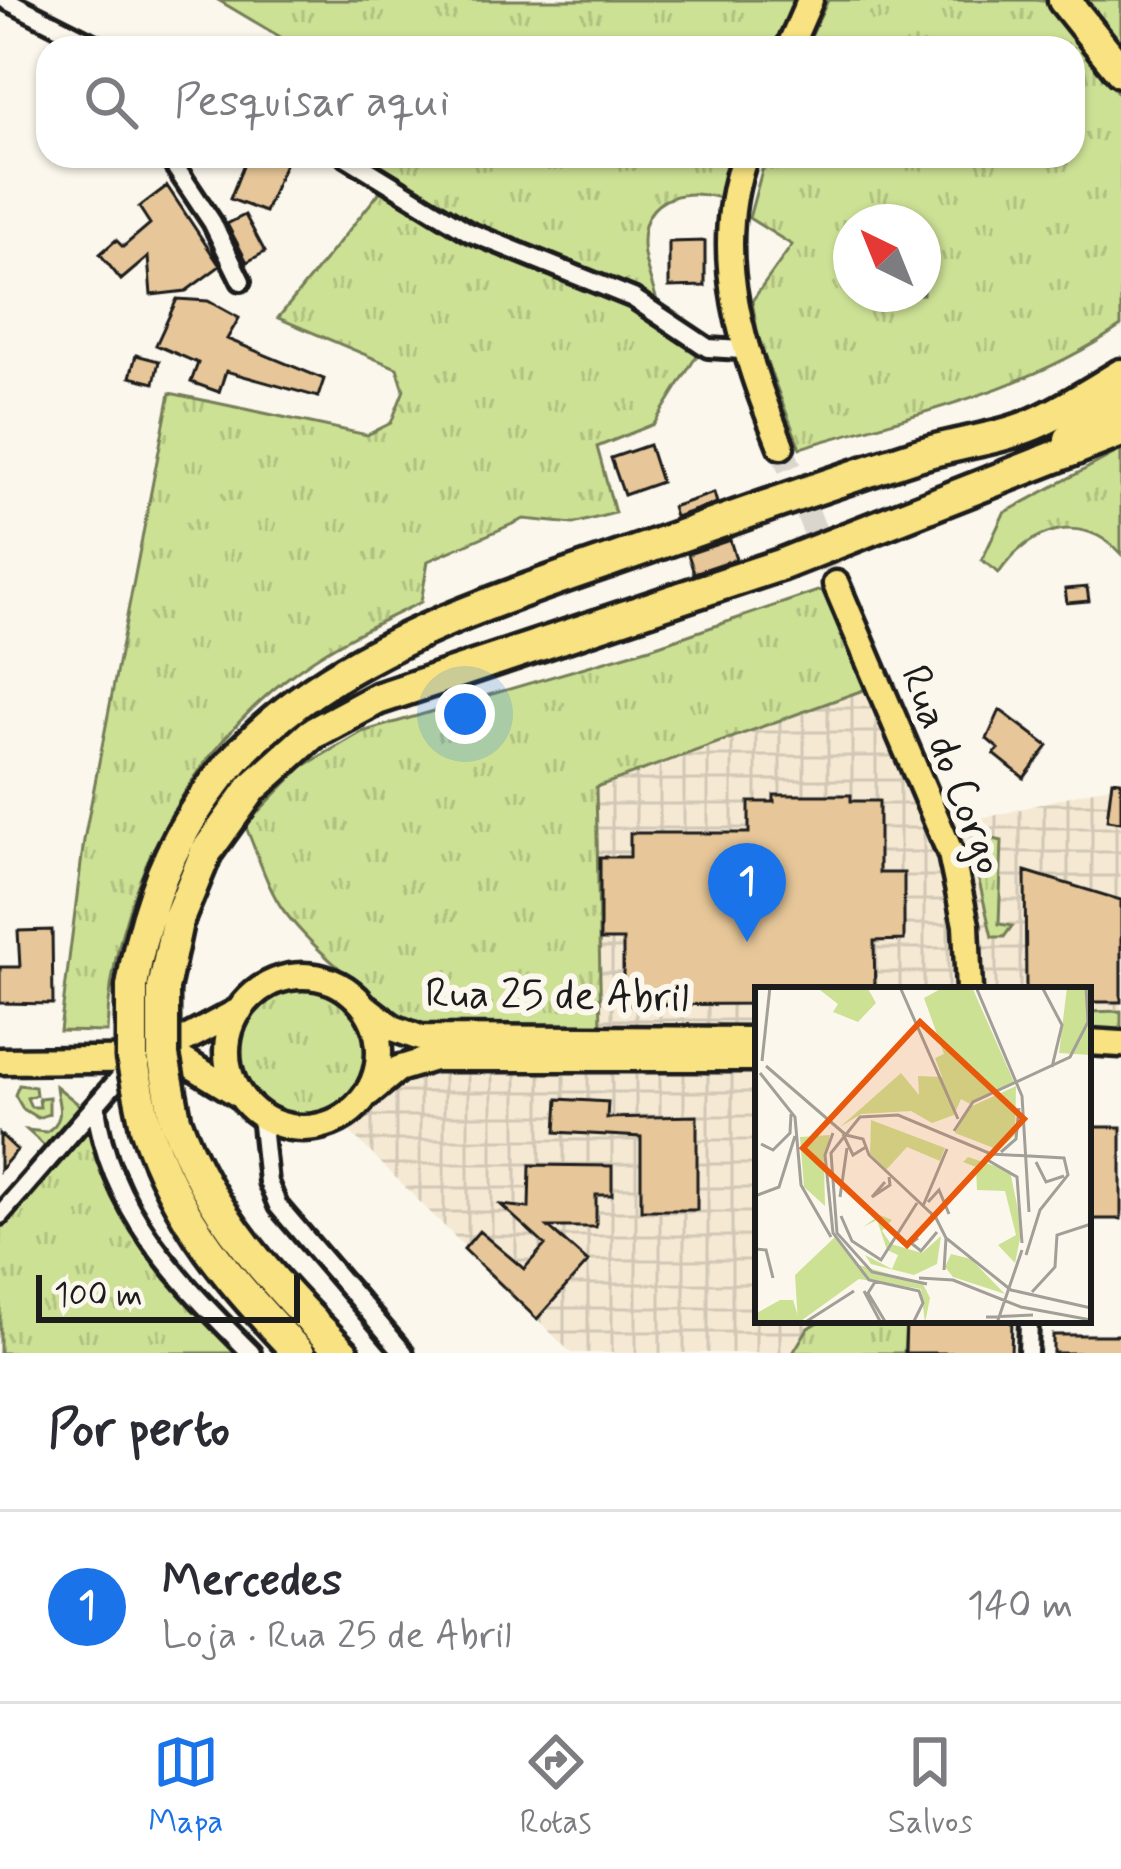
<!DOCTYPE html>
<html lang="pt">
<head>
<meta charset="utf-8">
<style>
	body { margin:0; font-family:Mynerve,sans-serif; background:#f2f2f3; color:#2b2b33 }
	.compass { position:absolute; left:833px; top:204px; width:108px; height:108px; border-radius:50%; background:#fff; box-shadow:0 3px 9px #0004; rotate:317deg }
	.scale { position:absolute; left:36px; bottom:30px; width:264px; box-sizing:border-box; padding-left:12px; border:6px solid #1c1c1c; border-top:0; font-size:33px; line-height:42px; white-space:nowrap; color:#1c1c1c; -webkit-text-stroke:9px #fbf7ec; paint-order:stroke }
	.you { position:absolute; left:465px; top:714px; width:42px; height:42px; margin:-30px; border:9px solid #fff; border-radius:50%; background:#1a73e8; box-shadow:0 0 0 18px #1a73e833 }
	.badge { display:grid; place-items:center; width:78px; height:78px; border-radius:50%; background:#1a73e8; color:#fff; font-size:39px; font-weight:700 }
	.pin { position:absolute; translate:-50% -99px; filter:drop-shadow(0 3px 6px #0008) }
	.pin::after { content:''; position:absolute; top:63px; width:42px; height:36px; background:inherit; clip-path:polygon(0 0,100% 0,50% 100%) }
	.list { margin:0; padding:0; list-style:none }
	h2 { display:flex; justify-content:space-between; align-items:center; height:156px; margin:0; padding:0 48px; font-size:51px }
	h2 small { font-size:39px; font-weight:400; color:#7c7c81 }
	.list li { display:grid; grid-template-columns:78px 1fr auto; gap:36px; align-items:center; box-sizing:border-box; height:192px; padding:0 48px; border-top:3px solid #e1e1e2 }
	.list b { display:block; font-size:45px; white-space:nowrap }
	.list p { margin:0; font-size:39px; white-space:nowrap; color:#7c7c81 }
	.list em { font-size:39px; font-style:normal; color:#7c7c81 }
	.icon { flex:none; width:66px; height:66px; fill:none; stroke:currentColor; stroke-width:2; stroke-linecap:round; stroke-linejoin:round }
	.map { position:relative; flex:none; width:1121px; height:1353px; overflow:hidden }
	.search { position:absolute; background:#fff; box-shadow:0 3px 9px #0004; left:36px; right:36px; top:36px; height:132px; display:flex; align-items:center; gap:30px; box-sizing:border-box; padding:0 42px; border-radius:36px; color:#7c7c81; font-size:45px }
	.sheet { height:348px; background:#fff }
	nav { display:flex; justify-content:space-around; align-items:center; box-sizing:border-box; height:168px; border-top:3px solid #e1e1e2; background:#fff; font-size:33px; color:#7c7c81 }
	nav a { display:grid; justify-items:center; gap:6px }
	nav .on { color:#1a73e8 }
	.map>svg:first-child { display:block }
</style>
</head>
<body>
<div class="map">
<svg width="1121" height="1353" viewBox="0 0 1121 1353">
	<defs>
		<pattern id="industrial-grid" width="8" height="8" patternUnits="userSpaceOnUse" patternTransform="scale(3)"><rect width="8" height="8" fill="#f5e9d3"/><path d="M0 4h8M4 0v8" fill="none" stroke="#d1c7b5"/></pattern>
		<pattern id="grass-tufts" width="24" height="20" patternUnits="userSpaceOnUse" patternTransform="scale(3)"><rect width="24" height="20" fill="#cde195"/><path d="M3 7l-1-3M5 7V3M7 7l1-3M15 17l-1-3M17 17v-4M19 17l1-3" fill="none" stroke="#afc080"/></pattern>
	</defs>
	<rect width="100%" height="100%" fill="#fbf7ec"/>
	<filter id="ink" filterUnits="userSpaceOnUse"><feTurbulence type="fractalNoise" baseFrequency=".00833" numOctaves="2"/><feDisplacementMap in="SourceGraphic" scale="24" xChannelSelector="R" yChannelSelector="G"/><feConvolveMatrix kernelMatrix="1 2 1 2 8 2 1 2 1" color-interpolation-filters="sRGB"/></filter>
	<g filter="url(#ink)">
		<!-- industrial -->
		<path fill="url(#industrial-grid)" d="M866,689L929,823L993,816L1109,786L1121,789V1042L1088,1041V990H758V1038L601,1037L596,787Z
			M436,1064L758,1068V1320H823L808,1328L793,1353H571L344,1126L400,1075Z"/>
		<!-- grass -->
		<path fill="url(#grass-tufts)" stroke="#747e58" stroke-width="3" fill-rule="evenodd" d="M218,0H797L775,48H299Z
			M828,0H1046L1121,97V326C1026,392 910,415 800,448L759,342L752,301L792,245L749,218L766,156H1073V48H806ZM851,222H923V294H851Z
			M1080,0H1121V52Z
			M361,156H737L726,200C689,187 642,193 643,244C643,262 652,283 657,301L512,245Z
			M383,188L649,313L699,352L654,424L597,447L615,513L573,524L524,519L428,561L421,602C374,625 326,647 285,680C182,761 111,902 107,1032L60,1031L84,840L170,393L367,435L391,423L404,390L397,368L278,318Z
			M1121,450V554C1081,511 1029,528 999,573L982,560L1004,513Z
			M827,588L866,689L596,787L601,1029L422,1025C378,1006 314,950 284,911C267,888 257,852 245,825L302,767L362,732L650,648Z
			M985,837L1002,841L999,924L1012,926L1004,937H992L973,855Z
			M240 1052a64 64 0 1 1 128 0a64 64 0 1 1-128 0Z
			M1121,1011V1032H1088V1012Z
			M90,1127L109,1191L132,1232L237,1353H0V1228Z
			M823,1320H906L904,1353H793L808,1328Z"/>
		<!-- green -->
		<path fill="#cde195" stroke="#747e58" stroke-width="3" d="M19,1085L35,1087L36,1095L27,1098L31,1107H40L39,1098L49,1097V1114L38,1118L23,1109L15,1095Z
			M56,1086L83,1108L47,1148L27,1130L46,1132C68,1119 57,1103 56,1086Z"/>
		<!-- building -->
		<path fill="#e7c799" stroke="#1c1c1c" stroke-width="3" d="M247,156H288L265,212L230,199Z
			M167,186L220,266L186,291L151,295L148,257L121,280L100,254L116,240L123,247L150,224L139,207Z
			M245,215L265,252L247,262L227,224Z
			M705,241V286L669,287V242Z
			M177,299L208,301L239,318L227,339L324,379L318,397L226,371L219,392L191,382L198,363L156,345Z
			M136,355L159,361L154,383L130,377Z
			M649,445L661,482L624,495L611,458Z
			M714,493L717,503L675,517L672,507Z
			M730,540L736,559L694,573L688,554Z
			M1087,587L1089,601L1067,603L1065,589Z
			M1000,710L1048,746L1024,778L994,754L999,749L987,739Z
			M1112,780L1121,781V822L1107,820Z
			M774,795H851V801H879V873H904V940L874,941L875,990H758V1004L623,1005V940H600V857H630V833H749V802H774Z
			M1025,871L1121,900V1002H1088V990H1026Z
			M52,930L53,1004L0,1003V967H20L18,931Z
			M558,1099L608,1102L607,1118L697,1116V1210H641V1137L556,1132Z
			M1088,1127H1121V1219H1088Z
			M0,1134L17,1150L0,1170Z
			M530,1165L612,1166V1195H596V1227H548L588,1262L537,1319L464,1249L479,1231L524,1269L545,1245L501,1205L529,1208Z
			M906,1320H1012L1011,1353H905Z
			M1053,1335H1121V1353H1053Z"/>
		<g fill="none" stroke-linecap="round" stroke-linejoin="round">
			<!-- primary-tunnel -->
			<path stroke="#dad6cd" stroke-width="24" stroke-dasharray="24 12" stroke-linecap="butt" d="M781,446L836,584"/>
			<!-- street casing -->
			<g stroke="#1c1c1c" stroke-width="26">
				<path id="street" d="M6,0L101,48
					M168,156L212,222L241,281
					M345,156L469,232L633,298L708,348L742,350
					M96,1107C109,1211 181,1283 251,1353
					M261,1116L268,1182L278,1206L404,1353
					M0,1215L133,1062
					M1028,1353L1029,1320"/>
			</g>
			<!-- primary casing -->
			<g stroke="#1c1c1c" stroke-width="33">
				<path id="primary" d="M789,48L810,0
					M745,156C709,255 744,354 781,446
					M836,584L951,854L966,925L969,990
					M227 1052a76 76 0 1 1 152 0a76 76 0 1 1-152 0Z
					M367,1008L393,1028L420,1038L758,1040
					M1088,1042L1121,1044
					M148,1043L182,1041L240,1010
					M0,1061L181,1059L238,1094
					M369,1093L398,1069L434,1058H758"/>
			</g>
			<!-- highway casing -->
			<g stroke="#1c1c1c" stroke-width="39">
				<path id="highway" d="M1064,0L1121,71
					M1070,439L1121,404
					M132,987C174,715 376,640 609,561C710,526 810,490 911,457C950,444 997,440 1034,424C1064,411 1093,392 1121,375
					M163,989L177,922L206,852L252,788L312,734L377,699L780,565L1121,431
					M175,1119C208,1215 273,1282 343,1353
					M146,1127C176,1219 233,1285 299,1353"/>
			</g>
			<!-- street -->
			<use href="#street" stroke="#fbf7ec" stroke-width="16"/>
			<!-- primary -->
			<use href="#primary" stroke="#f8e281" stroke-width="24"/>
			<!-- highway -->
			<use href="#highway" stroke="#f8e281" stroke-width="30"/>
			<!-- highway-bridge casing -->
			<g stroke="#1c1c1c" stroke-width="39" stroke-linecap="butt">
				<path id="highway-bridge" d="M132,987V1058L146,1127
					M163,989V1056L175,1119"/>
			</g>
			<!-- highway-bridge -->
			<use href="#highway-bridge" stroke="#f8e281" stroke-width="30"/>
		</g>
	</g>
	<g text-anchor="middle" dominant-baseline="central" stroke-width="12" stroke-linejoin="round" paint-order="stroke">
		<!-- street labels -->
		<g font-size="42" fill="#1c1c1c" stroke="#fbf7ec">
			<text transform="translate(951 770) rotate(69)">Rua do Corgo</text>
			<text transform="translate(557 997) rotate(1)">Rua 25 de Abril</text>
		</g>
	</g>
	<!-- overview -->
	<g transform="translate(755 987)">
		<rect width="336" height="336" fill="#fbf7ec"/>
		<path d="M61,0H112L121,16L103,35L78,25L83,17ZM189,0H217L259,95L215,117L206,112L199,128L177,136L156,124L106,127L85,140L146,86L164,108L163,89L187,90L180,71L189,67L169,11ZM261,99L260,148L244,163L200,146L215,120ZM116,133L190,161L185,174L152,160L131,183L115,167ZM75,148L69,176L70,219L49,200L45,150ZM213,170L255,184L267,242L260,276L243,258L261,248L250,204L222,203L221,180L208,175ZM125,228L137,233L127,244L136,257L167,266L186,249L182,277L159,288L116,277L110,268L137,282L143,268L132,263L122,233L108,240ZM81,249L104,278L168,297L175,311L170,336L166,302L104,292L43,336L40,288ZM196,267L216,272L250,307L198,290L190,280Z" fill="#cde195"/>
		<path d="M312,0H336V68L304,66ZM25,313H38L45,335L0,336V327Z" fill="#cde195"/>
		<path fill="none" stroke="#a29f99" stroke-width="3" d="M145,0L203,132M221,0L267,109L274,225M287,0L307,38L297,80M7,74L15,0M11,79L91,148L108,152L114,168L181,231L191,251L189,283M5,86L40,130L46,198L76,250M199,144L218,115L315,70L333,35L331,0M78,146L70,168L78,246L114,293L164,304L168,316L158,336M88,147L98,168L111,160M6,157L18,163L35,146L36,127M246,165L261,152L264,121M229,171L262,190L267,256M281,175L291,195L309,189M130,195L117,210L135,198L134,190M0,209L24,200L40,149M85,210L92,161M173,215L184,203L194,227M168,219L192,162M86,229L97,254L126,273L162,216M163,251L156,256L166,264L182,245M191,251L256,303L336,321M0,262L11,263L18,291M164,291L198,293L266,320L336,333M120,295L113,306L131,336M172,297L117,285L82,246L76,166L105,130L143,128L236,167L309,171L313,188L285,223L271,268M109,304L126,336M277,305L300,280L302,248L336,237M231,330L278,328M49,336L99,304M242,336L267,263"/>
		<path fill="#e8590c" fill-opacity="0.15" stroke="#e8590c" stroke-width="6" d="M165,35L269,132L152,258L48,161Z"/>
		<rect width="336" height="336" fill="none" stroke="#1c1c1c" stroke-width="6"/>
	</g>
</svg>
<svg class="compass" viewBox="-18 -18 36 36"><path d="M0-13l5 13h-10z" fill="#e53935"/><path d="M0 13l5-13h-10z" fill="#7c7c81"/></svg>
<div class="scale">100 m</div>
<div class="you"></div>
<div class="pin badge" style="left:747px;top:942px">1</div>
<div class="search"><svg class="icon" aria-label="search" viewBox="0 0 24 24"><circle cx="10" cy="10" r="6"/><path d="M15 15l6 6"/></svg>Pesquisar aqui</div>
</div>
<section class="sheet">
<h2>Por perto<small></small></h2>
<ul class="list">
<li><span class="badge">1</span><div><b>Mercedes</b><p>Loja · Rua 25 de Abril</p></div><em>140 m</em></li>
</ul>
</section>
<nav>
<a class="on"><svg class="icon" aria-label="map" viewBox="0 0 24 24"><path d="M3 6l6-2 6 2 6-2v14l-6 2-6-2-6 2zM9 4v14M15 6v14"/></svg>Mapa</a>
<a><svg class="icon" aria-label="directions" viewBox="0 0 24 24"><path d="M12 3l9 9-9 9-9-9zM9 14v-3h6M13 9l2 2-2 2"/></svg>Rotas</a>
<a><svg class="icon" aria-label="saved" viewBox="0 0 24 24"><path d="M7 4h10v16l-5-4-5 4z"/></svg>Salvos</a>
</nav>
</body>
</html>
